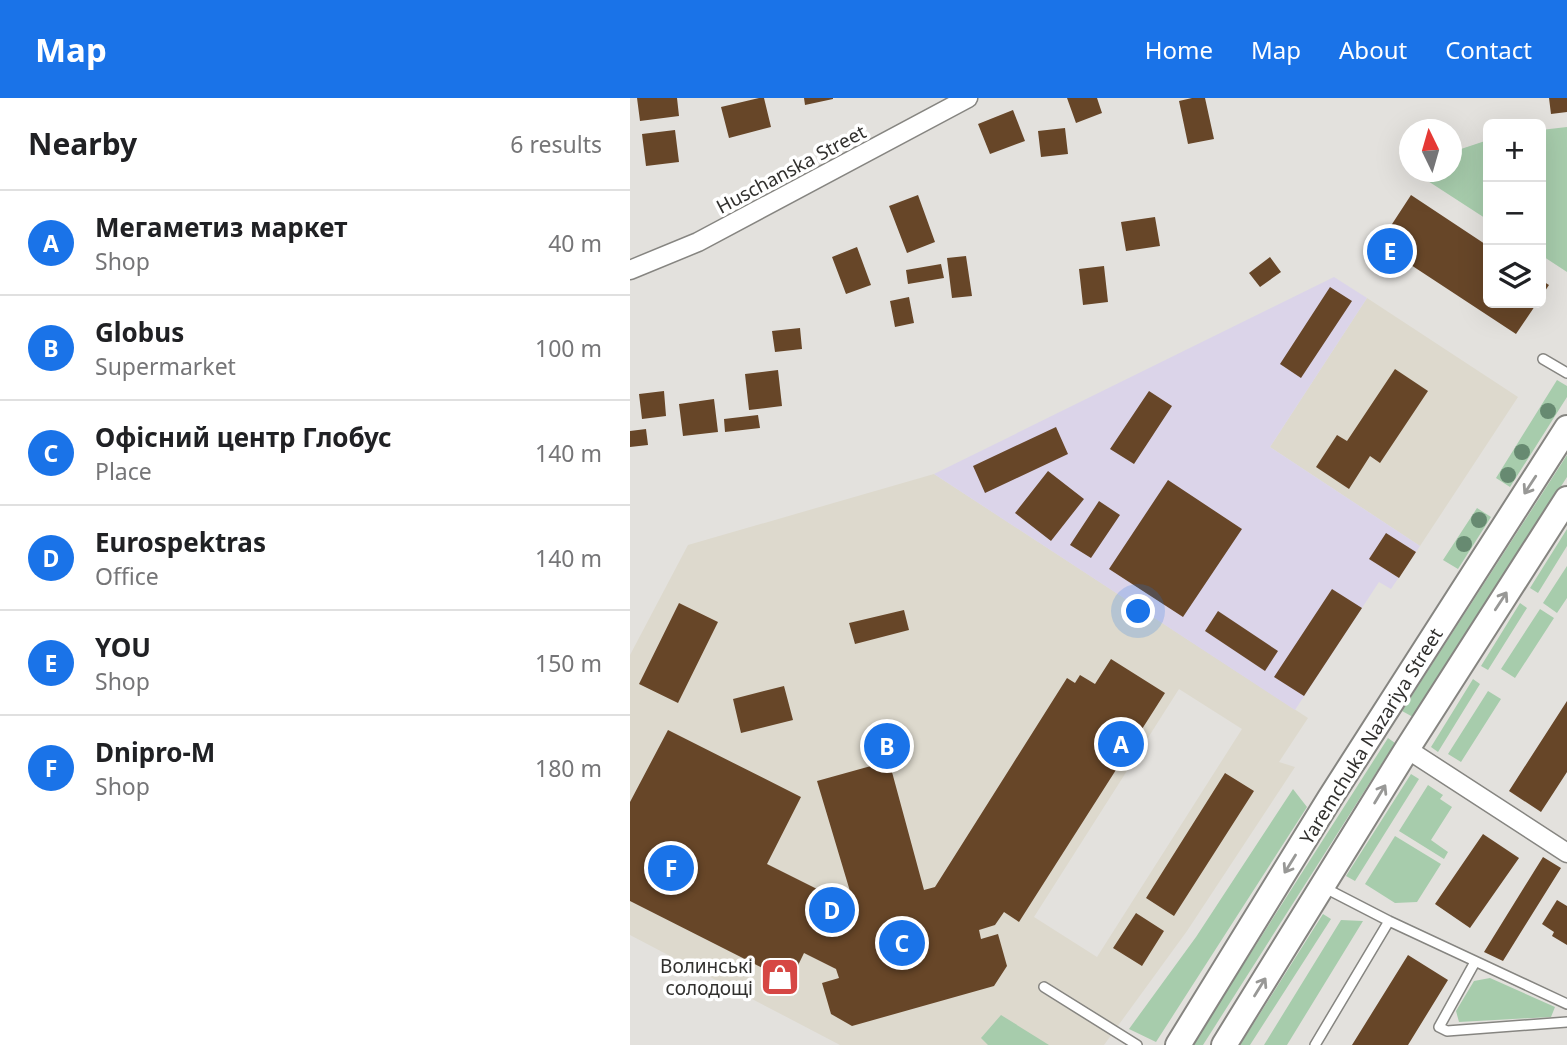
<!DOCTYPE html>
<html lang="en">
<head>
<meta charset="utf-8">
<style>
	body { margin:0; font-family:"Noto Sans",sans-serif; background:#f2f2f2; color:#202124 }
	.controls { position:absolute; right:21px; top:21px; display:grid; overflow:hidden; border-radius:10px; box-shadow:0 7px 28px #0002 }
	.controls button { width:63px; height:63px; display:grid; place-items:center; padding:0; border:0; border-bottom:2px solid #e0e0e0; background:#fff; color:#202124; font:35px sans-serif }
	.compass { position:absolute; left:769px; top:21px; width:63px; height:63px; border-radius:50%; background:#fff; box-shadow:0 7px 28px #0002; rotate:355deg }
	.you { position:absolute; left:509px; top:514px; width:24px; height:24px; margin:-18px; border:5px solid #fff; border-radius:50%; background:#1a73e8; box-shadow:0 0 0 10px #1a73e833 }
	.badge { display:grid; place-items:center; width:46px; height:46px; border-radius:50%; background:#1a73e8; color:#fff; font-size:23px; font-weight:700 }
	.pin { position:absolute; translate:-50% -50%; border:4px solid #fff; box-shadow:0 2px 7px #0006 }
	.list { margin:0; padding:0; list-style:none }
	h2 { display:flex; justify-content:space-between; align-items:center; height:91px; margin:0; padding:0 28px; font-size:30px }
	h2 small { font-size:23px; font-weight:400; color:#757577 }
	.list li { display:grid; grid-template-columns:46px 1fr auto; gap:21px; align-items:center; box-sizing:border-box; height:105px; padding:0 28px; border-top:2px solid #e0e0e0 }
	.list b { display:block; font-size:26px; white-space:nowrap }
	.list p { margin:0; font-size:23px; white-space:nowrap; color:#757577 }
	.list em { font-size:23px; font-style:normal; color:#757577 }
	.icon { flex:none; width:38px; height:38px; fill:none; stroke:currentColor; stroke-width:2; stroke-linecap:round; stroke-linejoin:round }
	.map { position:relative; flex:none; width:937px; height:947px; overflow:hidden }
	header { display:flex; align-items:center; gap:42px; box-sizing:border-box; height:98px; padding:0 35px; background:#1a73e8; color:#fff }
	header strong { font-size:33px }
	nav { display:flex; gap:38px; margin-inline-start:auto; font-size:24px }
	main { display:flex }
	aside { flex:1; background:#fff }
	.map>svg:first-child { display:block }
</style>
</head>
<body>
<header>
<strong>Map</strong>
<nav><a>Home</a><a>Map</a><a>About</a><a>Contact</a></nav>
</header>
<main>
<aside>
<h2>Nearby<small>6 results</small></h2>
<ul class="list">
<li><span class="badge">A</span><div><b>Мегаметиз маркет</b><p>Shop</p></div><em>40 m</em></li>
<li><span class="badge">B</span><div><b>Globus</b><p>Supermarket</p></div><em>100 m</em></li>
<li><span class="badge">C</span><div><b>Офісний центр Глобус</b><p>Place</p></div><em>140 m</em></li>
<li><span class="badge">D</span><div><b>Eurospektras</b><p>Office</p></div><em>140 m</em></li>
<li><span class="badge">E</span><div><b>YOU</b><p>Shop</p></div><em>150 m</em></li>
<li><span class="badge">F</span><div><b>Dnipro-M</b><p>Shop</p></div><em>180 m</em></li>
</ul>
</aside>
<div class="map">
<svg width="937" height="947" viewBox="0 0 937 947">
	<rect width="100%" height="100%" fill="#e3e1dd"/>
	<!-- built -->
	<path fill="#ddd9cd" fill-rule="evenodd" d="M737,200L888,299L790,448L640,349Z
		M304,376L678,620L649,664L665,669L557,833L474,947H210L0,837V557L58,447ZM549,591L612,631L467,859L404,819Z"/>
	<!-- industrial -->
	<path fill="#dbd4e9" d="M704,179L737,200L640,349L790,448L761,491L749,484L665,612L304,376Z"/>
	<!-- green -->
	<path fill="#a7ccac" d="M937,29V174L911,157V32Z
		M858,42V122L784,74H822V54Z
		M927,282L937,288V299L880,389L866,380Z
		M937,357V379L783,619L772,613Z
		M847,410L861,419L828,471L813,462Z
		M937,431V448L908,495L900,490Z
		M937,468V500L927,515L913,505Z
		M890,505L897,510L858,572L851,568Z
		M910,511L924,520L885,580L871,571Z
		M843,581L850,586L808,654L801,649Z
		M858,593L871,601L831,664L818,656Z
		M758,640L765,645L573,947H562Z
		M781,676L789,681L725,783L716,778Z
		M798,687L813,697L810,701L822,709L801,742L818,754L814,761L769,733Z
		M663,691L677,709L526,944L499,931L566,839Z
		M765,738L811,766L787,804L765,805L735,786Z
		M693,816L701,821L620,947H610Z
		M711,822L733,823L657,947H634Z
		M860,880L925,909L921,919L829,924L826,913L844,883Z
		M371,917L419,947H358L351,940Z"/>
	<!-- building -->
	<path fill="#674628" d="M7,0H47L49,18L10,23Z
		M129,0H134L141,29L99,40L91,9Z
		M174,0H203V1L175,7Z
		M437,0H467L472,15L446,25Z
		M562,0H575L584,41L558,46L549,3Z
		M919,0H937V14L921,16Z
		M383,12L395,43L360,56L348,26Z
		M435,30L438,56L411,59L408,33Z
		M45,32L49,64L16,68L12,36Z
		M288,97L305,144L277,155L259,108Z
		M781,97L858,148V205H907L886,236L749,146Z
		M525,119L530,148L496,153L491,124Z
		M227,149L241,187L216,196L202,159Z
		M336,158L342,198L322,200L317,160Z
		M640,159L651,174L630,189L619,175Z
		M311,166L314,180L278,186L276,172Z
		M474,168L478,204L453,207L449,171Z
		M911,182L919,187L911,199Z
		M700,189L722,203L671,280L650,266Z
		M279,199L284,225L265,229L260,203Z
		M170,230L172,251L145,254L142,233Z
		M765,271L798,293L750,365L740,358L719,391L686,369L707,337L717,343Z
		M148,272L152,308L119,312L115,276Z
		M34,293L36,318L12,321L9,296Z
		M519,293L542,308L504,366L480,351Z
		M84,301L88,334L53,338L49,306Z
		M128,317L130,330L95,334L94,321Z
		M426,329L438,356L355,395L343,368Z
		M16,331L18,347L0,349V333Z
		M418,373L454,401L421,443L385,415Z
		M538,382L612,431L553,519L479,471Z
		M469,403L490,417L461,460L440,447Z
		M756,435L786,454L769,480L739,461Z
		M702,491L732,510L674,598L644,579Z
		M49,505L88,524L48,605L9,586Z
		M274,512L279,532L225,546L219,525Z
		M588,513L648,553L635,573L575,533Z
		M481,561L535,595L389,824L374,814L365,827L349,832L351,841L368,836L377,868L364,888L222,928L201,916L192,885L209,880L206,871L174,855L160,884L0,803V704L38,632L171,699L137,766L225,810L187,683L259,663L294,792L305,789L437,580L445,585L450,577L465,586Z
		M154,588L163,622L111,635L103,601Z
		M937,603V674L911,714L879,693Z
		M595,675L624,693L544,818L516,800Z
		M853,736L889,760L840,830L805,806Z
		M913,759L931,770L873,863L854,854Z
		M927,802L937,808V847L922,838L924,834L912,826Z
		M506,815L534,833L512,868L483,850Z
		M778,857L818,882L778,947H722Z"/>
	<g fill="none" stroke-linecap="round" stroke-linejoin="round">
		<!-- lane casing -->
		<g stroke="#868581" stroke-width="12">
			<path id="lane" d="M913,261L937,275
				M693,789L759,823L937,906
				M845,864L809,929L817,933L937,924
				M414,889L507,947
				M685,947L759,823"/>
		</g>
		<!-- street casing -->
		<g stroke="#868581" stroke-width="21">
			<path id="street" d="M0,172L68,144L338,0
				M777,651L937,755"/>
		</g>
		<!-- secondary casing -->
		<g stroke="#868581" stroke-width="28">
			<path id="secondary" d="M548,947L700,700L937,330
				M594,947L777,651L937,401"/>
		</g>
		<!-- lane -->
		<use href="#lane" stroke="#fff" stroke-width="9"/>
		<!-- street -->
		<use href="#street" stroke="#fff" stroke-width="18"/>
		<!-- secondary -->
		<use href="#secondary" stroke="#fff" stroke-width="24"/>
	</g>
	<!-- trees -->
	<g fill="#678a71">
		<circle cx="918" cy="313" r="8"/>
		<circle cx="892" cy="354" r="8"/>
		<circle cx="878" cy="377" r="8"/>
		<circle cx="849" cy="422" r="8"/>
		<circle cx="834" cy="446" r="8"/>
	</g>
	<!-- one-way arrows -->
	<defs><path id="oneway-shaft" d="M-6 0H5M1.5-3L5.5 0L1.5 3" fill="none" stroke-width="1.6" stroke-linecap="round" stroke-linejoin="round" transform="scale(1.75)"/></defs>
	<g stroke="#989896">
		<use href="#oneway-shaft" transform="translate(900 387) rotate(123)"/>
		<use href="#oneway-shaft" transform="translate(871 503) rotate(-57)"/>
		<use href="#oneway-shaft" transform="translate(750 696) rotate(-59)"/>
		<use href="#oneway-shaft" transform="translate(660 766) rotate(122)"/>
		<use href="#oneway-shaft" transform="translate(630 889) rotate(-58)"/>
	</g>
	<!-- icons -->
	<defs>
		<g id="shop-square" transform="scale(2.0125)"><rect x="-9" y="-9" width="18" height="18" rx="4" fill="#d64744" stroke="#fff"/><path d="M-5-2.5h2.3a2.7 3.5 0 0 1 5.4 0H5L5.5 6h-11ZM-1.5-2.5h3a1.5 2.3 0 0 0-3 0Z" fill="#fff"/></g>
	</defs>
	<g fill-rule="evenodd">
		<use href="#shop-square" x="150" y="879"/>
	</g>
	<g text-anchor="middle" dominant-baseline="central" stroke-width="7" stroke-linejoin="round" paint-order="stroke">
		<!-- street labels -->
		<g font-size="19" fill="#31302e" stroke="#fff">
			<text transform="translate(161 71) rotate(-28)">Huschanska Street</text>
			<text transform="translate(741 638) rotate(-58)">Yaremchuka Nazariya Street</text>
		</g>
		<!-- poi labels -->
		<g font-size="19" fill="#31302e" stroke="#fff" text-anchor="end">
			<text x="123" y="868">Волинські<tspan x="123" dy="22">солодощі</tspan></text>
		</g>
	</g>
</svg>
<div class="controls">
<button>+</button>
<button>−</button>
<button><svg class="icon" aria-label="layers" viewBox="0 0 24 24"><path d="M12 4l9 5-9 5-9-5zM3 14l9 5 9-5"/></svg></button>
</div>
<svg class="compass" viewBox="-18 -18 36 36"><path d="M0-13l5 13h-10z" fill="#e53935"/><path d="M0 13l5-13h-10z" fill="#757577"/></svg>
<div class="you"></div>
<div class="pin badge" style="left:491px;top:646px">A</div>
<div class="pin badge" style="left:257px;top:648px">B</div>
<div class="pin badge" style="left:272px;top:845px">C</div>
<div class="pin badge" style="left:202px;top:812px">D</div>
<div class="pin badge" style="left:760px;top:153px">E</div>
<div class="pin badge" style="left:41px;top:770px">F</div>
</div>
</main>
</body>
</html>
